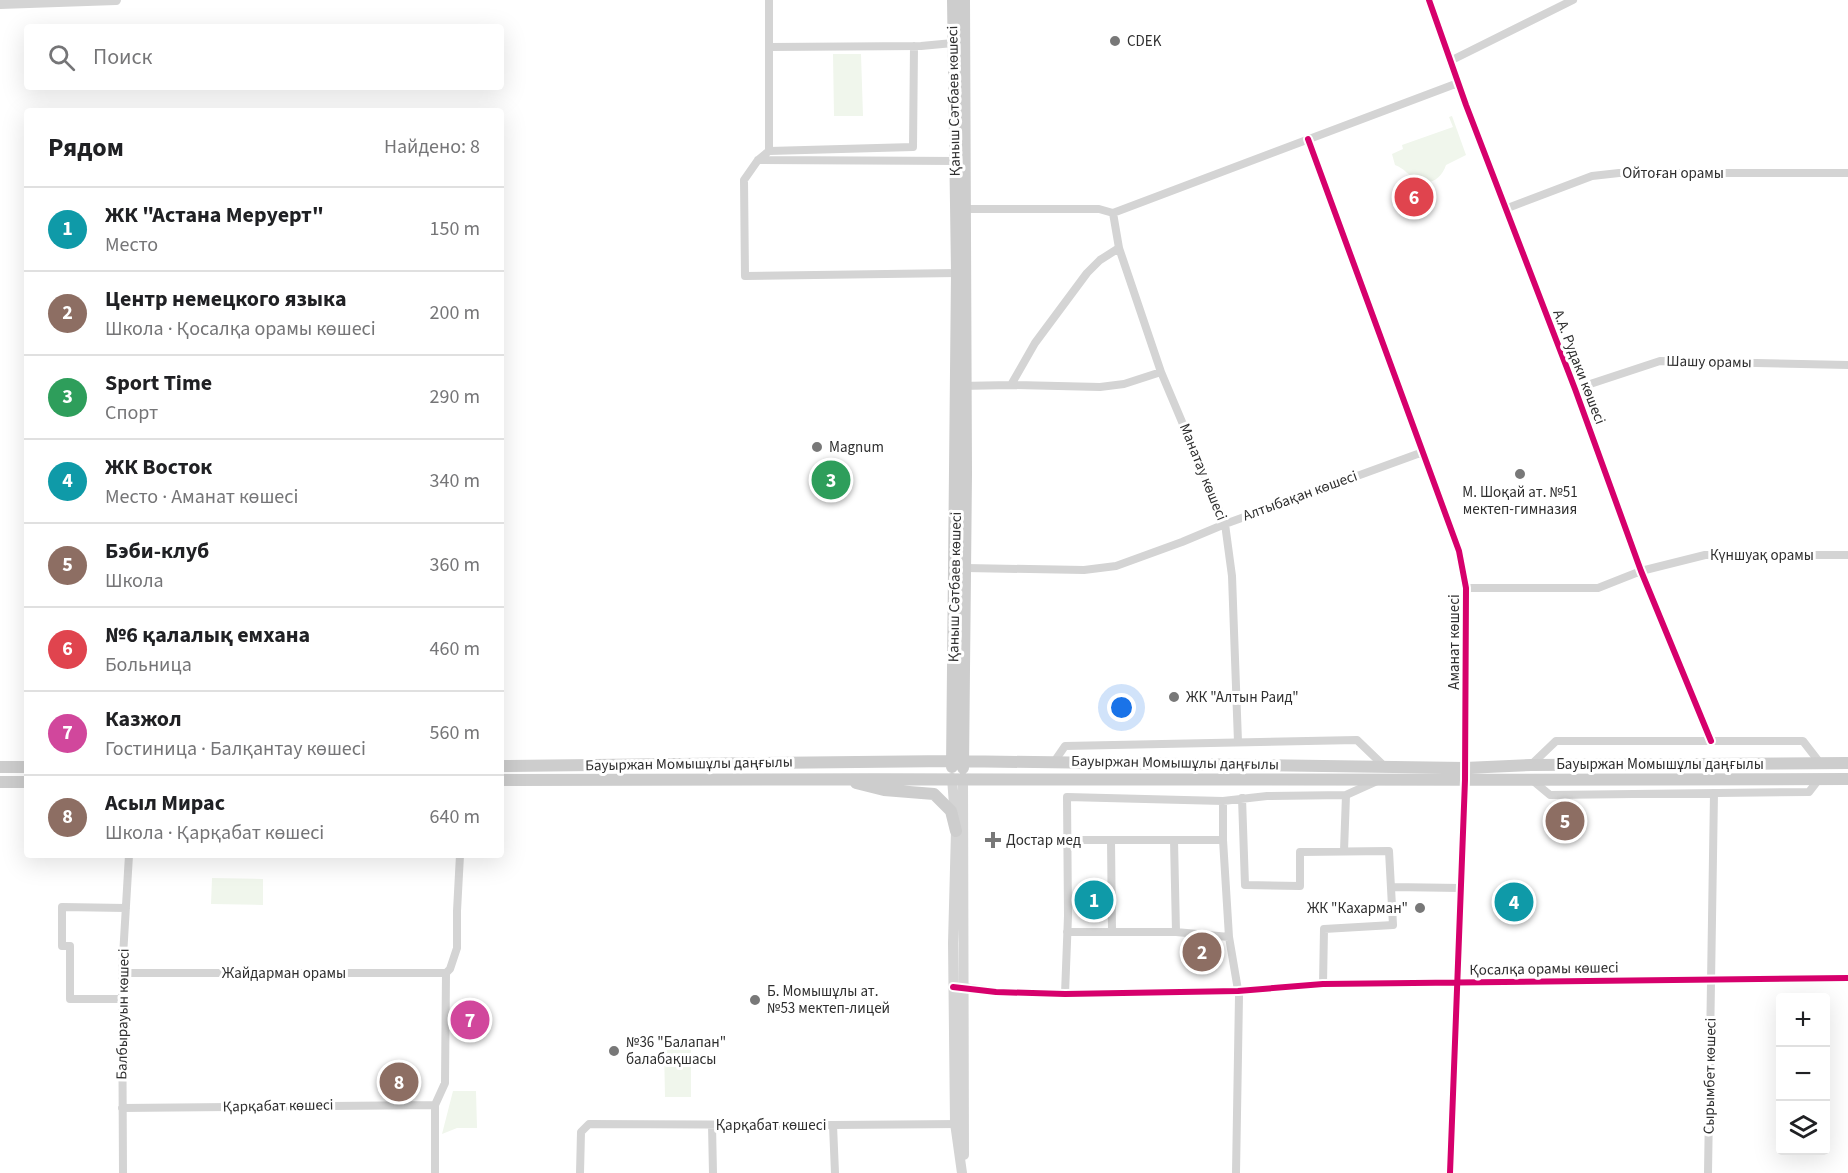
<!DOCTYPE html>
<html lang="ru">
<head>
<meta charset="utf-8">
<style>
	body { margin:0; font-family:"Source Sans 3",sans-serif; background:#f2f2f2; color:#202124 }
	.controls { position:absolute; right:18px; bottom:18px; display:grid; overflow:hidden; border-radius:6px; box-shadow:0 6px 24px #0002 }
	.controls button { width:54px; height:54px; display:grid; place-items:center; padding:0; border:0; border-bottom:2px solid #e0e0e0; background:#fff; color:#202124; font:30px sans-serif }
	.you { position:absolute; left:1122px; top:708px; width:21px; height:21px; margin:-15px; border:4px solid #fff; border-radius:50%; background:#1a73e8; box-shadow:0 0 0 9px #1a73e833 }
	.badge { display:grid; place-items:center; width:39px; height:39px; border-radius:50%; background:#787878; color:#fff; font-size:20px; font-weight:700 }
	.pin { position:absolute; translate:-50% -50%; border:3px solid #fff; box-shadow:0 2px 6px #0006 }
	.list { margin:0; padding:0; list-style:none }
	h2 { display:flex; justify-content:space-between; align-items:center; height:78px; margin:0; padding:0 24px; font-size:26px }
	h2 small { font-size:20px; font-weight:400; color:#757577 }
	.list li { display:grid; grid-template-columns:39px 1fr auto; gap:18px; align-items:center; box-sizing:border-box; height:84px; padding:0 24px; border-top:2px solid #e0e0e0 }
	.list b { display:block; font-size:22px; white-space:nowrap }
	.list p { margin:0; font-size:20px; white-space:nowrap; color:#757577 }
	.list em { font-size:20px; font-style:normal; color:#757577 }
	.icon { flex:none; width:33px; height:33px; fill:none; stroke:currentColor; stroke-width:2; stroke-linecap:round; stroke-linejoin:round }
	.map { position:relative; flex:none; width:1848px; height:1173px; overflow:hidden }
	.search { position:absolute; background:#fff; box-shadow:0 6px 24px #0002; left:24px; top:24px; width:480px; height:66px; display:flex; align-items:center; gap:15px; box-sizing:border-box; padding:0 21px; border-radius:6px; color:#757577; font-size:22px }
	.panel { position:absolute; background:#fff; box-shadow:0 6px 24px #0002; left:24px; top:108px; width:480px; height:750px; border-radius:6px }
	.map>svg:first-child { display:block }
</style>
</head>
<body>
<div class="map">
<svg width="1848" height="1173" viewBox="0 0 1848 1173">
	<rect width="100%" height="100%" fill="#fff"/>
	<!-- green -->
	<path fill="#f0f6ec" d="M833,54H861L863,116H834Z
		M1452,116L1466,155L1446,165C1442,178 1429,188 1415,179C1407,174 1405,169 1395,165L1392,154L1403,149L1402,145L1453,127L1449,117Z
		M212,878L263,879V905L211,904Z
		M664,1047H691V1097H665Z
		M453,1091H476L477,1128H457L442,1134Z"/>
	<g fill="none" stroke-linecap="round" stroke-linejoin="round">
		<!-- minor -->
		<path stroke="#d4d4d4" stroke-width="8" d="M769,0V151L758,160L744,180L745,276L957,273
			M1429,0L1466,105L1575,389L1641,571L1711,741
			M769,47L921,46L953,43
			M1452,60L1573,0
			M1308,139L1459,551L1466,588L1465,780L1450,1173
			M769,151L913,147L914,46
			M758,160L959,161
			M965,209H1099L1113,213L1458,83
			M1505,209L1592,176L1619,173H1848
			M1113,213L1119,248L1161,372L1225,524L1232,576L1238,742
			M1011,385L1100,387L1124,384L1161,372
			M960,386L1011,385L1035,343L1087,273L1100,260L1119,248
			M1575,389L1660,361L1848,365
			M966,568L1084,570L1116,566L1182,542L1225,524L1423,452
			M1466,588H1598L1641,571L1705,555H1848
			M1054,762L1065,746L1357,740L1384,766
			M1531,765L1556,741H1803L1820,763
			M1532,780L1550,795L1809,792L1819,779
			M1242,798L1245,885L1300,886V852L1389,851L1393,925L1324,929L1323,984
			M1223,801V840L1229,937L1239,996L1236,1173
			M1068,840H1223
			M1111,840L1112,932
			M1174,840L1176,932
			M1344,851L1346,795
			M1391,887L1461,888
			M1067,932H1176L1229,937
			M122,973H446
			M446,973L450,969L457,948V911L460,855
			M958,986L996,992L1065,994L1238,991L1323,984L1848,978
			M1065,994L1068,916L1067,797L1223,801L1267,796L1346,795L1377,781
			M123,999H70V946H62V907L126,908
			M122,1108L435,1105
			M712,1125L713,1173
			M833,1125L835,1173
			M123,1173L122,973L129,855
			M435,1173V1105L445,1083L446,973
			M580,1173L581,1132L589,1124L833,1125L959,1124
			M1708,1173L1714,793"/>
		<!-- tertiary -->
		<path stroke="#d4d4d4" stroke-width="10" d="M0,4L116,0
			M952,778L956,831L953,943L955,1123L962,1173
			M963,778L964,1155"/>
		<!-- secondary -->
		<path stroke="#cdcdcd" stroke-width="12" d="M501,766L952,761L1465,768L1531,765L1848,763
			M0,767H27
			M952,767L957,273L953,0
			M963,768L966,474L964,0
			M501,780C950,778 1399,781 1848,779
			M0,782H27
			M856,783L884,790L934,794L951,811L956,831"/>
		<!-- cycleway casing -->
		<g stroke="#fff" stroke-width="10">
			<path id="cycleway" d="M1429,0L1466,105L1575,389L1641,571L1711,741
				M1308,139L1459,551L1466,588L1465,780L1450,1173
				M953,987L996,992L1065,994L1238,991L1323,984L1848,978"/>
		</g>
		<!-- cycleway -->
		<use href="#cycleway" stroke="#d6006c" stroke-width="6"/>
	</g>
	<!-- markers -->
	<g fill="#787878" stroke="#fff" stroke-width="2">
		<circle cx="1115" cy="41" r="6"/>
		<circle cx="817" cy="447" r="6"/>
		<circle cx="1520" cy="474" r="6"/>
		<circle cx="1174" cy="697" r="6"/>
		<path d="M990 831h6v6h6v6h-6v6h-6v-6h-6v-6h6z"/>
		<circle cx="1420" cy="908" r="6"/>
		<circle cx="755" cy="1000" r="6"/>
		<circle cx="614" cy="1051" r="6"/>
	</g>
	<g text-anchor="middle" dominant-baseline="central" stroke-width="6" stroke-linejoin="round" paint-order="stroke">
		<!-- poi labels -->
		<g font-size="15" fill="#2f2f2f" stroke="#fff" text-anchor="start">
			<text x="1127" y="41">CDEK</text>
			<text x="829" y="447">Magnum</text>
			<text x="1520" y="492" text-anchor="middle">М. Шоқай ат. №51<tspan x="1520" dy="17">мектеп-гимназия</tspan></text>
			<text x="1186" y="697">ЖК "Алтын Раид"</text>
			<text x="1006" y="840">Достар мед</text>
			<text x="1408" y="908" text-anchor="end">ЖК "Кахарман"</text>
			<text x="767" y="991">Б. Момышұлы ат.<tspan x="767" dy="17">№53 мектеп-лицей</tspan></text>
			<text x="626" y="1042">№36 "Балапан"<tspan x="626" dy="17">балабақшасы</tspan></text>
		</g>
		<!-- street labels -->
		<g font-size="15" fill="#2f2f2f" stroke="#fff">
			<text transform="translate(954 101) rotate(-91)">Қаныш Сәтбаев көшесі</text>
			<text x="1673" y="173">Ойтоған орамы</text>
			<text transform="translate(1709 362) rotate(1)">Шашу орамы</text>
			<text transform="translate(1579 367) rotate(69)">А.А. Рудаки көшесі</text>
			<text transform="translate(1203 472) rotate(68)">Манатау көшесі</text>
			<text transform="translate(1300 496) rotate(-20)">Алтыбақан көшесі</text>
			<text x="1762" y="555">Күншуақ орамы</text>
			<text transform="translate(955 587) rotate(-89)">Қаныш Сәтбаев көшесі</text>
			<text transform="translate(1454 642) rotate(-90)">Аманат көшесі</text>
			<text transform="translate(1175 763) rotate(1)">Бауыржан Момышұлы даңғылы</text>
			<text transform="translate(689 764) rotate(-1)">Бауыржан Момышұлы даңғылы</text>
			<text x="1660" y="764">Бауыржан Момышұлы даңғылы</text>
			<text transform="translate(1544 969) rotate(-1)">Қосалқа орамы көшесі</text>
			<text x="284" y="973">Жайдарман орамы</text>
			<text transform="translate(123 1014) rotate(-89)">Балбырауын көшесі</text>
			<text transform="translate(1710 1076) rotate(-89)">Сырымбет көшесі</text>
			<text transform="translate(278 1106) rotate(-1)">Қарқабат көшесі</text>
			<text x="771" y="1125">Қарқабат көшесі</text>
		</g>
	</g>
</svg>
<div class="controls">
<button>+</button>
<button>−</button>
<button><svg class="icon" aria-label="layers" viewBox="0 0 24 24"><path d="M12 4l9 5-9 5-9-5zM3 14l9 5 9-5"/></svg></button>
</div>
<div class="you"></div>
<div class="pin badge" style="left:1094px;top:900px;background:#0f9aa8">1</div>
<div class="pin badge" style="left:1202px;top:952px;background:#8d6e63">2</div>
<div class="pin badge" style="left:831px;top:480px;background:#2e9e5b">3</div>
<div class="pin badge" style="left:1514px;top:902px;background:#0f9aa8">4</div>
<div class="pin badge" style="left:1565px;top:821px;background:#8d6e63">5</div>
<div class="pin badge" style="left:1414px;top:197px;background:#e0444e">6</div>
<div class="pin badge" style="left:470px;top:1020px;background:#d1479c">7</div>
<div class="pin badge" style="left:399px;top:1082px;background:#8d6e63">8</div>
<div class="search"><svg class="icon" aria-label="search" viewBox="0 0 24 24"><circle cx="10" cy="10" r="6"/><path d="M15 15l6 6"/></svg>Поиск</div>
<section class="panel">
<h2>Рядом<small>Найдено: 8</small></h2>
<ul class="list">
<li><span class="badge" style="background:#0f9aa8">1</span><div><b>ЖК &quot;Астана Меруерт&quot;</b><p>Место</p></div><em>150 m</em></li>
<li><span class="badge" style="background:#8d6e63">2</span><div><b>Центр немецкого языка</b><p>Школа · Қосалқа орамы көшесі</p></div><em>200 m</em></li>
<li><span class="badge" style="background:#2e9e5b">3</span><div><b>Sport Time</b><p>Спорт</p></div><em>290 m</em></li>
<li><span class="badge" style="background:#0f9aa8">4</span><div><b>ЖК Восток</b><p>Место · Аманат көшесі</p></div><em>340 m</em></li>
<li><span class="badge" style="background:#8d6e63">5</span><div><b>Бэби-клуб</b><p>Школа</p></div><em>360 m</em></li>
<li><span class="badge" style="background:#e0444e">6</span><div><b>№6 қалалық емхана</b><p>Больница</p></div><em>460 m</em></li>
<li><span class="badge" style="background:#d1479c">7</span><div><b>Казжол</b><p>Гостиница · Балқантау көшесі</p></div><em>560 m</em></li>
<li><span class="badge" style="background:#8d6e63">8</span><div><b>Асыл Мирас</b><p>Школа · Қарқабат көшесі</p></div><em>640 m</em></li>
</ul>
</section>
</div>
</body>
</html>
